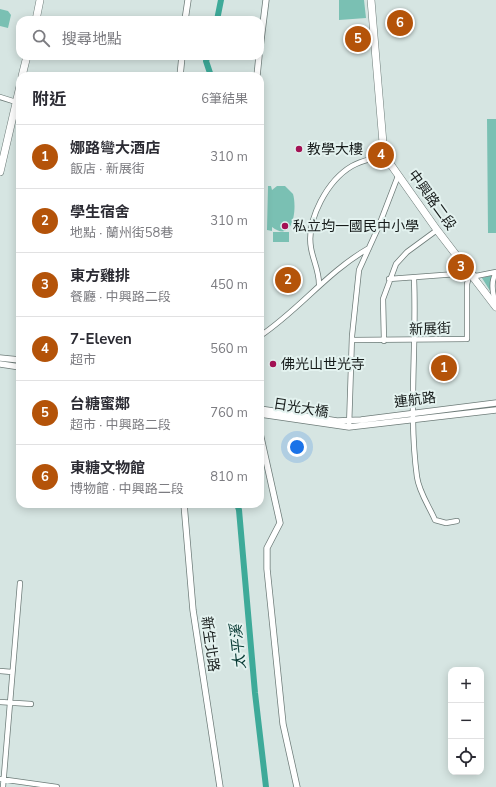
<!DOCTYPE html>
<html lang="zh-TW">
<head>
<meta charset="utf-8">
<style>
	body { margin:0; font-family:"Nunito Sans","Noto Sans TC",sans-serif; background:#f7f7f7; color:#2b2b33 }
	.controls { position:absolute; right:12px; bottom:12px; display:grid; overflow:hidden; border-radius:8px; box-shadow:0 2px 10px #0003 }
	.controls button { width:36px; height:36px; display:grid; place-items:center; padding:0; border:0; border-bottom:1px solid #e1e1e2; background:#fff; color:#2b2b33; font:20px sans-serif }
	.you { position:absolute; left:297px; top:447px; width:14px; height:14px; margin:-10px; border:3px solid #fff; border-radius:50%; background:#1a73e8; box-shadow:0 0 0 6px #1a73e833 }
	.badge { display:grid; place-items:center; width:26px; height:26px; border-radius:50%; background:#b45309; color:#fff; font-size:13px; font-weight:700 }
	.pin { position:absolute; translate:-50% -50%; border:2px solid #fff; box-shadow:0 1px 4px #0006 }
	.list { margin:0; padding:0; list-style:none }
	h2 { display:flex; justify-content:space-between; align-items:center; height:52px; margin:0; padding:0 16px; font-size:17px }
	h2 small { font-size:13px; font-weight:400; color:#7c7c81 }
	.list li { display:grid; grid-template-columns:26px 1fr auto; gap:12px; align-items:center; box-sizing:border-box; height:64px; padding:0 16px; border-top:1px solid #e1e1e2 }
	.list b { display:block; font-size:15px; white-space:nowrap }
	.list p { margin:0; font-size:13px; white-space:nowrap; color:#7c7c81 }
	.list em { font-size:13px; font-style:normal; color:#7c7c81 }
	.icon { flex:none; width:22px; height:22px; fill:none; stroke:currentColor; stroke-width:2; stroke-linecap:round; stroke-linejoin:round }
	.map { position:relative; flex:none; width:496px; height:787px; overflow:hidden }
	.search { position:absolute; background:#fff; box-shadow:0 2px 10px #0003; left:16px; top:16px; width:248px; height:44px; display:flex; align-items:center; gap:10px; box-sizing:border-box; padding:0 14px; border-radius:12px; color:#7c7c81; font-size:15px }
	.panel { position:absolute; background:#fff; box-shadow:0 2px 10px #0003; left:16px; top:72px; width:248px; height:436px; border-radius:12px }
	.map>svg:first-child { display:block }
</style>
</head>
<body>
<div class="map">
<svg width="496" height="787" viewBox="0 0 496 787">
	<rect width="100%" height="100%" fill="#d6e5e2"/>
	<!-- green -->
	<path fill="#7ac0b3" d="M339,0H364L366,18L339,20Z
		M0,9L8,11L11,15L8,28L0,26Z
		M487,119H496V233H488Z
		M268,186H271L272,190L277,186H285L293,194C297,207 294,244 272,227V231L267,230Z
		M273,232H289V242H273Z
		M493,275L492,277V294L482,278Z"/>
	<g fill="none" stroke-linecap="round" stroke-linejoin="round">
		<!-- river -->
		<path stroke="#3eaa99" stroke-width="6" d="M217,20L221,0
			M208,56L206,61L211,76
			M237,504L239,510L255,693L266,787"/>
		<!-- minor casing -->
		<g stroke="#6e7c79" stroke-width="6">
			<path id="minor" d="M0,97L16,102
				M496,273C490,282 493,295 496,304
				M389,279L470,273L476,276L496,272
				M414,279C417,345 408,412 417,477C419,492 429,506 435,520L446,523L457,521
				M319,284C319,271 313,260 311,248C306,219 328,180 352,166C362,160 373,159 384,155
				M260,336C299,310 327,272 369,248
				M352,340L467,339V284L470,273
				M384,341L383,299L396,264L407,252L437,230
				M349,427L352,336L359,270L378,228L398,176
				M0,671L12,672
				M0,702L31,704
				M0,779L57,787
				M3,787L20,583"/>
		</g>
		<!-- tertiary casing -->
		<g stroke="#6e7c79" stroke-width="7">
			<path id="tertiary" d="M185,20L188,0
				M260,48L266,0
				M180,76L182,56
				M257,76L259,56
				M0,358L20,360
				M0,364L20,367
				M260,409L337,421L361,420L496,403
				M260,414L349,427L496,410
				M260,433L280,523L267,548V569L283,724L297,787
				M184,504L193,610L220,787"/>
		</g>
		<!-- primary casing -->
		<g stroke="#6e7c79" stroke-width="8">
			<path id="primary" d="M371,0L384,155L437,230L496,307
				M36,20L40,0
				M22,76L27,56
				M0,172L20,86"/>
		</g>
		<!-- minor -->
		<use href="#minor" stroke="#fff" stroke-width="4.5"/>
		<!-- tertiary -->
		<use href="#tertiary" stroke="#fff" stroke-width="5.5"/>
		<!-- primary -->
		<use href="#primary" stroke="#fff" stroke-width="7"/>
	</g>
	<!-- markers -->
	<g fill="#a31254" stroke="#e3f2ef" stroke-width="1.5">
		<circle cx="299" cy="149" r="4"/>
		<circle cx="285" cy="226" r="4"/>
		<circle cx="273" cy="364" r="4"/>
	</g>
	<g text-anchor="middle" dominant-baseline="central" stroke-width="4" stroke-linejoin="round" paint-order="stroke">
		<!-- poi labels -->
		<g font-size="14" fill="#161b1a" stroke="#e3f2ef" text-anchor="start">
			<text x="307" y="149">教學大樓</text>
			<text x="293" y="226">私立均一國民中小學</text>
			<text x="281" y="364">佛光山世光寺</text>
		</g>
		<!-- street labels -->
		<g font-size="14" fill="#161b1a" stroke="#e3f2ef">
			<text transform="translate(432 200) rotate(54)">中興路二段</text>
			<text transform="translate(430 329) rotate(-2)">新展街</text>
			<text transform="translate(415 400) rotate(-7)">連航路</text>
			<text transform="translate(301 408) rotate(9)">日光大橋</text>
			<text transform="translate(210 644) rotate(82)">新生北路</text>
		</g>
		<!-- water labels -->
		<g font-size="15" font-style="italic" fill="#063832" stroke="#e3f2ef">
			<text transform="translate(238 647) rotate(-96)">太平溪</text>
		</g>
	</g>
</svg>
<div class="controls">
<button>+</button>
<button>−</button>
<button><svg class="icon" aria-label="locate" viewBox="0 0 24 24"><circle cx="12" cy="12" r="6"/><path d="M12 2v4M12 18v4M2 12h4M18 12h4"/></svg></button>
</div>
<div class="you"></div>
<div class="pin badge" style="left:444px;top:368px">1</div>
<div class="pin badge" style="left:288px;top:280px">2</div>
<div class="pin badge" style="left:461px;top:267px">3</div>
<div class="pin badge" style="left:381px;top:155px">4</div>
<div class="pin badge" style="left:358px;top:39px">5</div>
<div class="pin badge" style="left:400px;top:23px">6</div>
<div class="search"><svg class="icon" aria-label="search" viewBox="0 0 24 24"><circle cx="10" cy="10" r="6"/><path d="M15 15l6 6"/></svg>搜尋地點</div>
<section class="panel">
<h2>附近<small>6筆結果</small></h2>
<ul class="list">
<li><span class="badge">1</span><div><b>娜路彎大酒店</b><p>飯店 · 新展街</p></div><em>310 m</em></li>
<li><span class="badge">2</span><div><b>學生宿舍</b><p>地點 · 蘭州街58巷</p></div><em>310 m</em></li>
<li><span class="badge">3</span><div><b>東方雞排</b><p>餐廳 · 中興路二段</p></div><em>450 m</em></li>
<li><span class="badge">4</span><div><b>7-Eleven</b><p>超市</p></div><em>560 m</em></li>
<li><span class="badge">5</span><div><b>台糖蜜鄰</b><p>超市 · 中興路二段</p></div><em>760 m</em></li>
<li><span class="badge">6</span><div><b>東糖文物館</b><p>博物館 · 中興路二段</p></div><em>810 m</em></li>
</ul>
</section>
</div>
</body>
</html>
